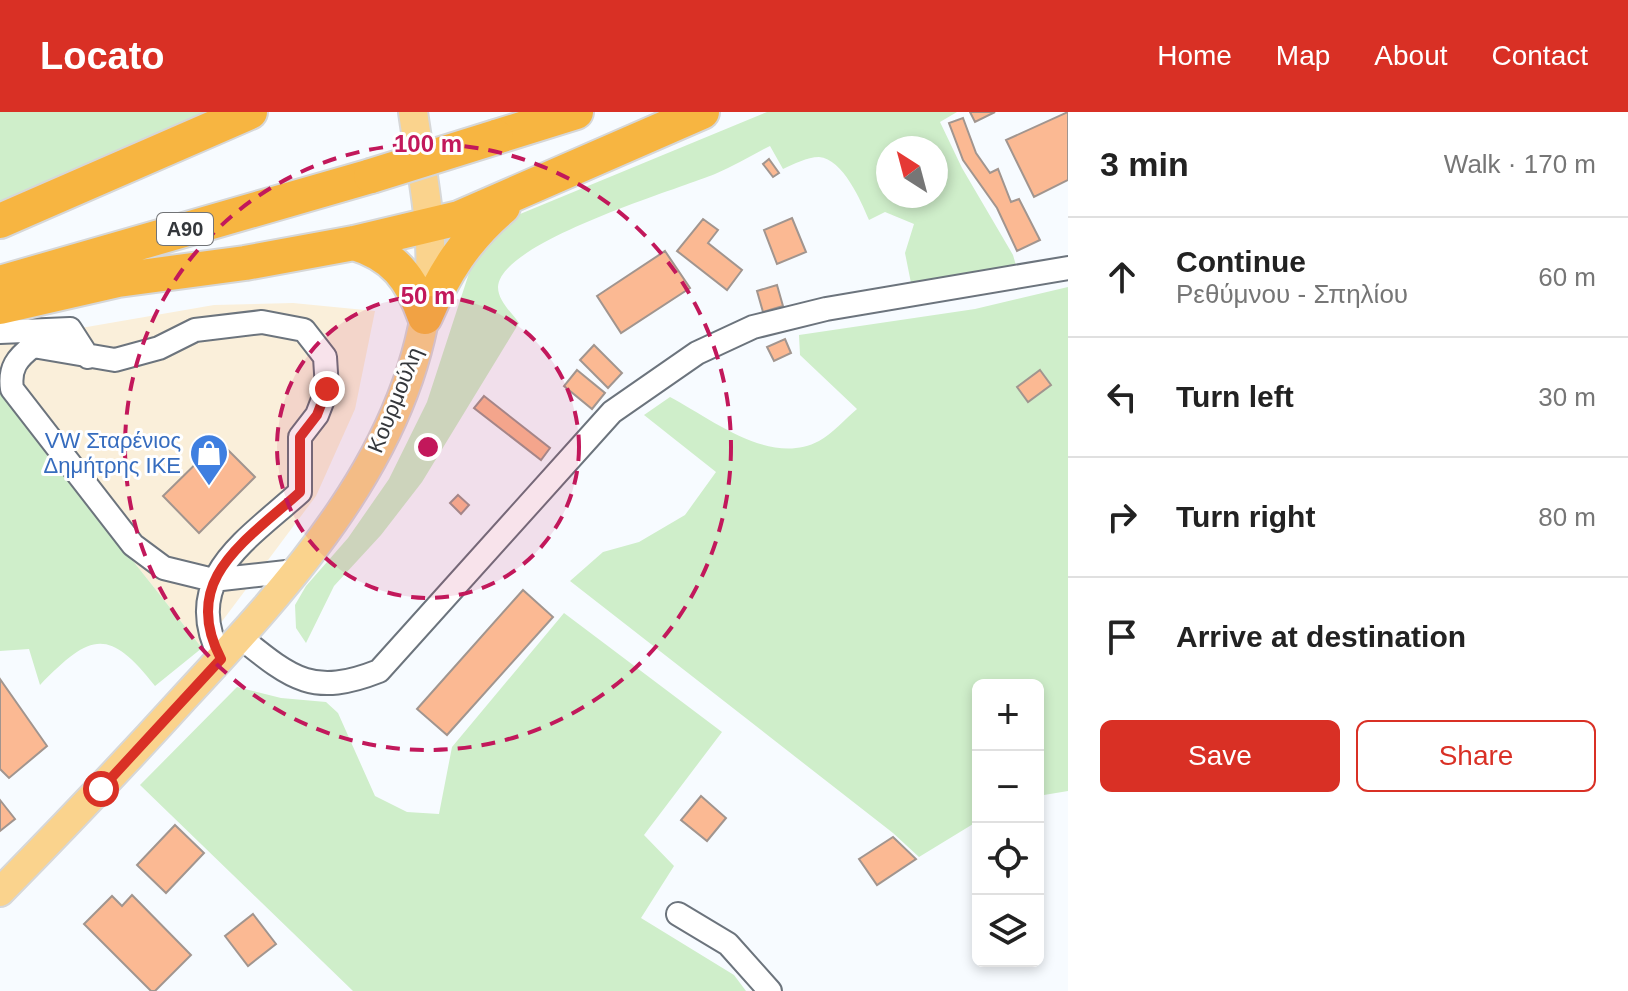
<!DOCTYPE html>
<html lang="en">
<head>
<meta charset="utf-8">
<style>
	body { margin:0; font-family:Helvetica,sans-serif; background:#f6f6f6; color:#222 }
	.controls { position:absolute; right:24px; bottom:24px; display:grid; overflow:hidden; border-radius:12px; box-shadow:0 4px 12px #0003 }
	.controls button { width:72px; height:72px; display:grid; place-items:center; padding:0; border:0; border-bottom:2px solid #e0e0e0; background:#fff; color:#222; font:40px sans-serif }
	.compass { position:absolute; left:876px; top:24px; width:72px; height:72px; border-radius:50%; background:#fff; box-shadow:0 4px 12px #0003; rotate:324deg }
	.stop { position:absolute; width:24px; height:24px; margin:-18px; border:6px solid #d93025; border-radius:50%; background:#fff }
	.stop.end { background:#d93025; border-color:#fff; box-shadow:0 2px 8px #0008 }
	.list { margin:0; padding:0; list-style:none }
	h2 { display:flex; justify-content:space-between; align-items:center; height:104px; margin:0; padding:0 32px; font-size:34px }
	h2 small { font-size:26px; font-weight:400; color:#767676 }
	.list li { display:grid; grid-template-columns:52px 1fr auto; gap:24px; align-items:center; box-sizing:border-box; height:120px; padding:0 32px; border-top:2px solid #e0e0e0 }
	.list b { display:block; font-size:30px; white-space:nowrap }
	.list p { margin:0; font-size:26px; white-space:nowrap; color:#767676 }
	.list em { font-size:26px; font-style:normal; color:#767676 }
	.actions { display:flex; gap:16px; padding:24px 32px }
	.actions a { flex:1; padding:18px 0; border:2px solid #d93025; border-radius:12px; text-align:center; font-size:28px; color:#d93025 }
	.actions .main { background:#d93025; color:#fff }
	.icon { flex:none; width:44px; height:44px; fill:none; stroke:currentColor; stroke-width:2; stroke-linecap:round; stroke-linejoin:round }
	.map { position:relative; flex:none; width:1068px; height:879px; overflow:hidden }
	header { display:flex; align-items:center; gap:48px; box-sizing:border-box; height:112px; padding:0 40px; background:#d93025; color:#fff }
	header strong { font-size:38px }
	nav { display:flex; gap:44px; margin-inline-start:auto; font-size:28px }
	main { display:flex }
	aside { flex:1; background:#fff }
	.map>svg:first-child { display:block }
</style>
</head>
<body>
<header>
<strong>Locato</strong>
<nav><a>Home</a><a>Map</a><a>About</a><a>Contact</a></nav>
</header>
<main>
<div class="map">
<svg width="1068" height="879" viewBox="0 0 1068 879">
	<rect width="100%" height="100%" fill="#f7fbff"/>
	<!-- commercial -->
	<path fill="#faefda" d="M293,191L375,199L355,297L316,384L202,536L0,281V230L214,193Z"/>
	<!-- green -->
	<path fill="#cfeeca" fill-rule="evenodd" d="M0,0H222L0,90Z
		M767,0H957L940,10L962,56L1013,143L1017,157L989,158L911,171L905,141L914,112L885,100L869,108C861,89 843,47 819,45C807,45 794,52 783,57L770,34C752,43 734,54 715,62C676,78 500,130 498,175C498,189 512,201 519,211L422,370L381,423L334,474L306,531L296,516L295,493L306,474L348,426L389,367L427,290L471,155L501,110ZM888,36H936V84H888Z
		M1068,175V679L1038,684V573H978V709L919,745L893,721L570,469L603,440L639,430L685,403L716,360L644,303L670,285C712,307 770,355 819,329C832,322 845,307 857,297L800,243L799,223L975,197Z
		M0,281L202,536L155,574C108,514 90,522 40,573L29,537L0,539Z
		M564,501L722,620L644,723L674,754L641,806L734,863L746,879H353L140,673L237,575L281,586L326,590L338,601L375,684L407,700L439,702L452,635Z"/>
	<!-- building -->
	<path fill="#fbb993" stroke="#a1958f" stroke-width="2" d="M970,0H995L975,10Z
		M1068,0V68L1034,85L1006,28Z
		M963,6L976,41L990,61L998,57L1011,90L1019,87L1040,128L1017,139L997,96L963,48L949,11Z
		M769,47L779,61L773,65L763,52Z
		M792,106L806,140L777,152L764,118Z
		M703,107L718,118L708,131L742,158L727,178L677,139Z
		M665,139L690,176L621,221L597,184Z
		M777,173L783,194L763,200L757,179Z
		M785,227L791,241L774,249L767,235Z
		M594,233L622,261L608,276L580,248Z
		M577,258L605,281L592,297L564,274Z
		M1040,258L1051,273L1028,290L1017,275Z
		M484,284L550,336L541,348L474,296Z
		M219,329L255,365L199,421L163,384Z
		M458,383L469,393L461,402L450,391Z
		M523,478L553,505L447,623L417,597Z
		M0,567L47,634L9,666L0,657Z
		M701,684L726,706L707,729L681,708Z
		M0,688L15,707L0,719Z
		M175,713L204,741L166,781L137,753Z
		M893,725L916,747L877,773L859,747Z
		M132,783L191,843L155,879H151L84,812L112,784L122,794Z
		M253,802L276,832L248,854L225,824Z"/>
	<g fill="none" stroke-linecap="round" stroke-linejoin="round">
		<!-- minor casing -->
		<g stroke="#6c747d" stroke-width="26">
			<path id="minor" d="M0,220L70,217L88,245
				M240,525C292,567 313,585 379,559L612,300L697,241L753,215L826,197L1068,156
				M221,547C179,467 246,429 300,380V325L317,303L327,277L325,245L304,218L262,210L195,218L159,236L115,248L33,234C17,246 9,256 12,277L133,433L164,456L213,468L295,459
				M678,802L728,832L770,879"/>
		</g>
		<!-- major casing -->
		<g stroke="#d6d7d8" stroke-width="32">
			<path id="major" d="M0,780C62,717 123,653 183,587C291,471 413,340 429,174C435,117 421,57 413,0"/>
		</g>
		<!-- highway casing -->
		<g stroke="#d6d7d8" stroke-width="38">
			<path id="highway" d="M496,25L576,0
				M0,109L250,0
				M354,131C394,143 411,166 425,205
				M0,171L371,64
				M0,195L118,168L245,151L354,131L459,106L702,0
				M425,205C444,161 466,126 503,95"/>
		</g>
		<!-- minor -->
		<use href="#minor" stroke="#fff" stroke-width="22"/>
		<!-- major -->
		<use href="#major" stroke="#fad38d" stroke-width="28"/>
		<!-- highway -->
		<use href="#highway" stroke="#f7b541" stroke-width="34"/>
		<!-- highway-bridge casing -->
		<g stroke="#d6d7d8" stroke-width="38" stroke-linecap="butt">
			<path id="highway-bridge" d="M371,64L496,25"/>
		</g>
		<!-- highway-bridge -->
		<use href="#highway-bridge" stroke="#f7b541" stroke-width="34"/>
	</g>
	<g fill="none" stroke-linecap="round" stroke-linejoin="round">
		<!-- route -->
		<path stroke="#d93025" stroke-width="10" d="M101,677L221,547C179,467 246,429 300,380V325L317,303L327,277"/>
	</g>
	<!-- distance rings -->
	<circle cx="428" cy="335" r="151" fill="#c2185b" fill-opacity=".12"/>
	<g fill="none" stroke="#c2185b" stroke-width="4" stroke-dasharray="14 10">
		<circle cx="428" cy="335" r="151"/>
		<circle cx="428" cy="335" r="303"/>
	</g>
	<!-- icons -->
	<defs>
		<g id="shop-pin" transform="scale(2)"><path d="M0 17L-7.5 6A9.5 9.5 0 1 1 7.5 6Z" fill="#3f7fe0" stroke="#fff"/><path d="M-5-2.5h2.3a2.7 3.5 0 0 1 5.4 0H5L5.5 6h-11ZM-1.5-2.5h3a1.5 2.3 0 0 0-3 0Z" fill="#fff"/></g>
	</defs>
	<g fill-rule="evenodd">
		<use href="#shop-pin" x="209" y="341"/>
	</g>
	<g text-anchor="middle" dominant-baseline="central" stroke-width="6" stroke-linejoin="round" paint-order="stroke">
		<!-- shield labels -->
		<rect fill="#fff" stroke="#717376" stroke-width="2" x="157" y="101" width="56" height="32" rx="6"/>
		<g font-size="20" font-weight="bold" fill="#34373b">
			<text x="185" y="117">Α90</text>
		</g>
		<!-- street labels -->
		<g font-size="22" fill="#34373b" stroke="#fff">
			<text transform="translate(395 288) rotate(-68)">Κουρμούλη</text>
		</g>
		<!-- shop labels -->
		<g font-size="22" fill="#366cbe" stroke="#fff" text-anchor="end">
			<text x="181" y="328">VW Σταρένιος<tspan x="181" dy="25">Δημήτρης ΙΚΕ</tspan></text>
		</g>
	</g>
	<circle cx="428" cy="335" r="12" fill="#c2185b" stroke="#fff" stroke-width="4"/>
	<g font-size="24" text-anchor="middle" font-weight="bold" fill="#c2185b" stroke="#fff" stroke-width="6" stroke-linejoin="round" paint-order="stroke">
		<text x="428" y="40">100 m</text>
		<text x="428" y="192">50 m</text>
	</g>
</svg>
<div class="controls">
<button>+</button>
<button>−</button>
<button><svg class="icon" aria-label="locate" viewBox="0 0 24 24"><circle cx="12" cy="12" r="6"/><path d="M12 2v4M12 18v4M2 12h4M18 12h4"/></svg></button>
<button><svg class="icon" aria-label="layers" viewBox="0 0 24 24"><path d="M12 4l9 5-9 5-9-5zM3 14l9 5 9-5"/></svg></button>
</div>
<svg class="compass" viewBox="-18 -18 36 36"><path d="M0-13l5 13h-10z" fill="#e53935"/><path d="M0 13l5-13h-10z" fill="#767676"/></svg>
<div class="stop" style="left:101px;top:677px"></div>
<div class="stop end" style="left:327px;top:277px"></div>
</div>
<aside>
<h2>3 min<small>Walk · 170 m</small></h2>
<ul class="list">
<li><svg class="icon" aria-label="ahead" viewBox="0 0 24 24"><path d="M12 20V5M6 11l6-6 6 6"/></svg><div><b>Continue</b><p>Ρεθύμνου - Σπηλίου</p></div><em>60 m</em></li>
<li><svg class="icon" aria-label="left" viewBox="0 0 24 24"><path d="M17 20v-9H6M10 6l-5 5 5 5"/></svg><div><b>Turn left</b></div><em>30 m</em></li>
<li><svg class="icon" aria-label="right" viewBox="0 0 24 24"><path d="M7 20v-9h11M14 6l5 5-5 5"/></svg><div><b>Turn right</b></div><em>80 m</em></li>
<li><svg class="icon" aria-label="arrive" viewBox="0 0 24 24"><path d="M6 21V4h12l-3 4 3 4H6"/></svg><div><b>Arrive at destination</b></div></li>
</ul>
<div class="actions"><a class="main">Save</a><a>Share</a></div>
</aside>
</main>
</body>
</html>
